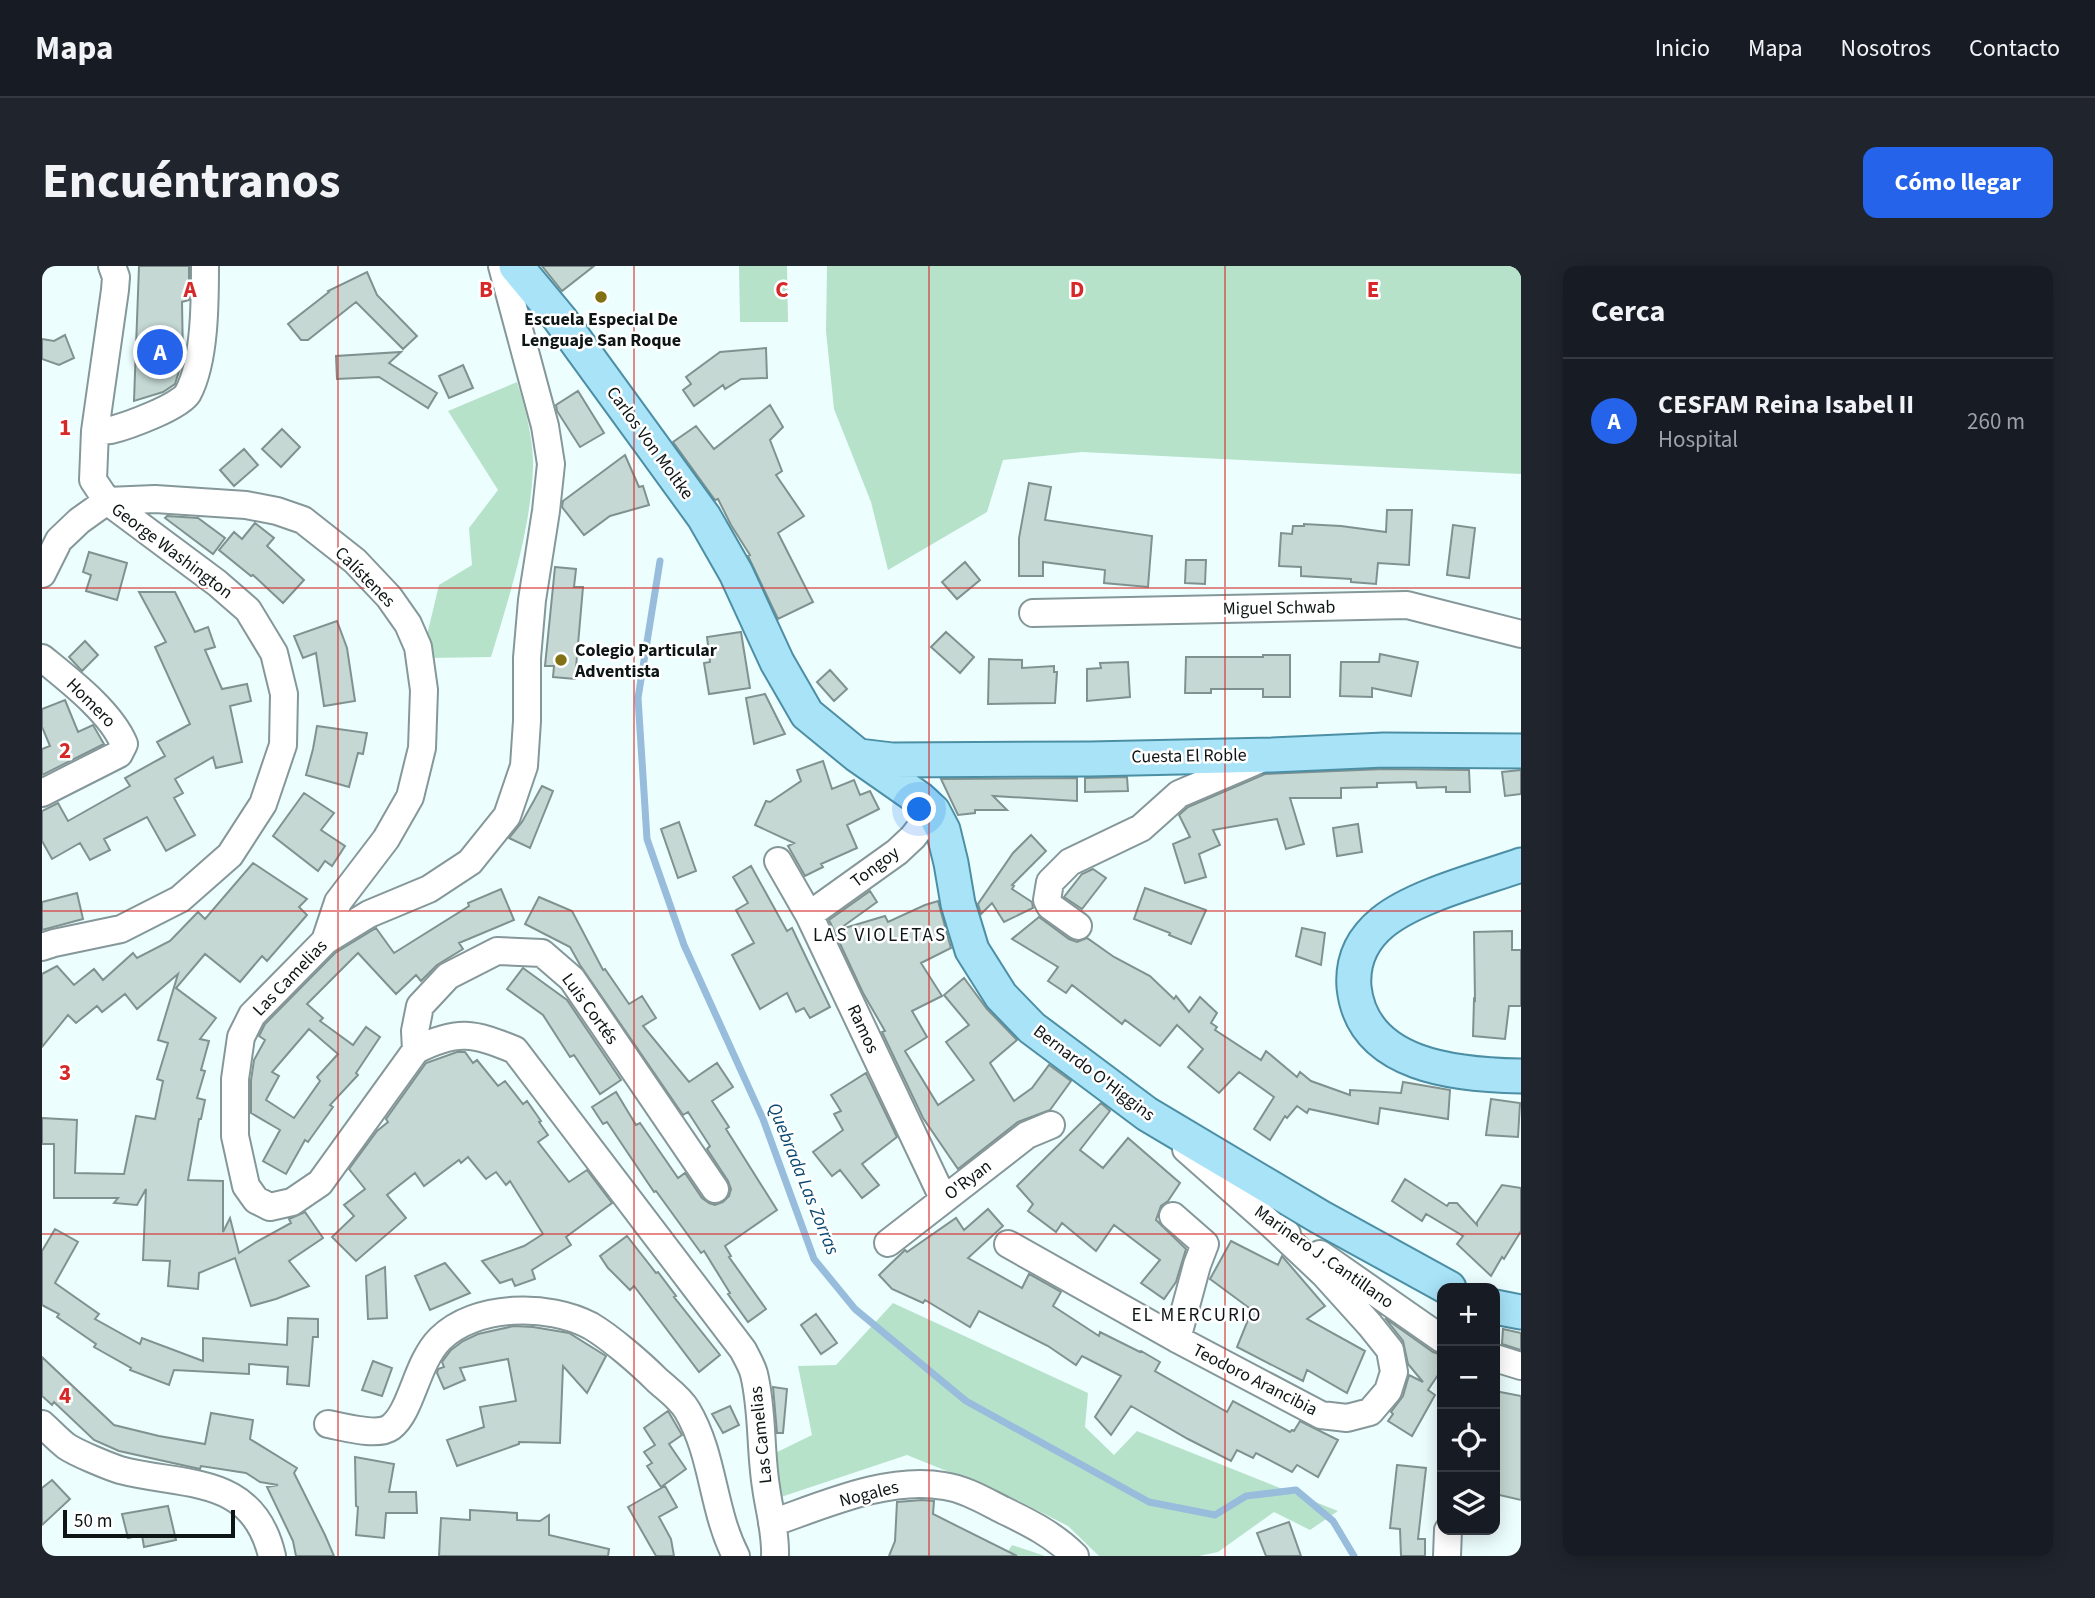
<!DOCTYPE html>
<html lang="es">
<head>
<meta charset="utf-8">
<style>
	body { margin:0; font-family:"Source Sans 3",sans-serif; background:#20242c; color:#f1f3f6 }
	.controls { position:absolute; right:21px; bottom:21px; display:grid; overflow:hidden; border-radius:14px; box-shadow:0 4px 18px #0003 }
	.controls button { width:63px; height:63px; display:grid; place-items:center; padding:0; border:0; border-bottom:2px solid #363941; background:#171b24; color:#f1f3f6; font:35px sans-serif }
	.scale { position:absolute; left:21px; bottom:18px; width:172px; box-sizing:border-box; padding-left:7px; border:4px solid #0e1515; border-top:0; font-size:19px; line-height:24px; white-space:nowrap; color:#0e1515; -webkit-text-stroke:5px #fff; paint-order:stroke }
	.you { position:absolute; left:878px; top:544px; width:24px; height:24px; margin:-18px; border:5px solid #fff; border-radius:50%; background:#1a73e8; box-shadow:0 0 0 10px #1a73e833 }
	.badge { display:grid; place-items:center; width:46px; height:46px; border-radius:50%; background:#2563eb; color:#fff; font-size:23px; font-weight:700 }
	.pin { position:absolute; translate:-50% -50%; border:4px solid #fff; box-shadow:0 2px 7px #0006 }
	.list { margin:0; padding:0; list-style:none }
	h2 { display:flex; justify-content:space-between; align-items:center; height:91px; margin:0; padding:0 28px; font-size:30px }
	h2 small { font-size:23px; font-weight:400; color:#9ea1a6 }
	.list li { display:grid; grid-template-columns:46px 1fr auto; gap:21px; align-items:center; box-sizing:border-box; height:126px; padding:0 28px; border-top:2px solid #363941 }
	.list b { display:block; font-size:26px; white-space:nowrap }
	.list p { margin:0; font-size:23px; white-space:nowrap; color:#9ea1a6 }
	.list em { font-size:23px; font-style:normal; color:#9ea1a6 }
	.icon { flex:none; width:38px; height:38px; fill:none; stroke:currentColor; stroke-width:2; stroke-linecap:round; stroke-linejoin:round }
	.map { position:relative; flex:none; width:1479px; height:1290px; overflow:hidden; border-radius:14px }
	header { display:flex; align-items:center; gap:42px; box-sizing:border-box; height:98px; padding:0 35px; background:#171b24; border-bottom:2px solid #363941 }
	header strong { font-size:33px }
	nav { display:flex; gap:38px; margin-inline-start:auto; font-size:24px }
	.intro { display:flex; align-items:center; justify-content:space-between; box-sizing:border-box; height:168px; padding:0 42px }
	h1 { margin:0; font-size:49px }
	.button { padding:18px 32px; border-radius:14px; background:#2563eb; color:#fff; font-size:24px; font-weight:700 }
	main { display:flex; gap:42px; padding:0 42px }
	aside { flex:1; background:#171b24; border-radius:14px; box-shadow:0 4px 18px #0003 }
	.map>svg:first-child { display:block }
</style>
</head>
<body>
<header>
<strong>Mapa</strong>
<nav><a>Inicio</a><a>Mapa</a><a>Nosotros</a><a>Contacto</a></nav>
</header>
<div class="intro"><h1>Encuéntranos</h1><a class="button">Cómo llegar</a></div>
<main>
<div class="map">
<svg width="1479" height="1290" viewBox="0 0 1479 1290">
	<rect width="100%" height="100%" fill="#edfeff"/>
	<!-- green -->
	<path fill="#b7e2ca" d="M697,0H745L746,56H698Z
		M785,0H1479V208L1040,186L961,194L945,246L846,304L829,236L792,143L784,65Z
		M475,116C483,140 492,176 491,201C489,263 467,332 449,391L386,392L385,369L397,319L430,299L427,262L456,224L406,145Z
		M851,1037L1046,1127L1043,1161L1072,1189L1095,1165L1296,1245L1268,1264L1232,1246L1176,1286L1157,1290H1057L1026,1260L969,1231L865,1189L733,1233L725,1191L770,1169L756,1100L794,1099Z
		M970,1279L1003,1290H963Z"/>
	<g fill="none" stroke-linecap="round" stroke-linejoin="round">
		<!-- stream -->
		<path stroke="#98bcdc" stroke-width="7" d="M618,295L596,432L605,573L642,679L721,853L772,993L813,1043L924,1135L1107,1236L1173,1249L1204,1230L1254,1224L1291,1255L1312,1290"/>
	</g>
	<!-- building -->
	<path fill="#c5d8d4" stroke="#80928f" stroke-width="2" fill-rule="evenodd" d="M97,0H147V34L140,36L141,92L133,118L121,126L92,135Z
		M500,0H552L520,25Z
		M325,6L335,29L375,70L361,83L314,36L266,74H259L246,58L287,26L286,25Z
		M23,69L32,92L17,99L0,93V73L12,75Z
		M724,82L725,112L699,113L683,123L681,119L652,140L641,124L649,118L644,111L678,86Z
		M359,86L347,97L395,127L386,142L337,111L295,113L294,90Z
		M421,99L431,122L407,132L397,110Z
		M536,125L562,167L538,181L515,145L514,139Z
		M728,139L741,161L728,174L740,205L734,209L762,250L736,267L771,336L736,353L706,290L708,289L689,259L676,233L673,234L631,176L654,160L672,183Z
		M240,163L258,181L239,201L220,183Z
		M202,183L216,199L192,220L178,204Z
		M583,189L597,221L601,220L607,239L568,250L542,269L520,241L521,235Z
		M987,217L1009,221L1003,254L1110,270L1106,321L1062,317L1063,304L1001,296V310H977V272Z
		M1345,244H1370L1367,299L1336,297L1334,318L1309,316V313L1259,310V301L1237,300L1239,267L1250,268L1251,260H1262V258L1299,260L1344,266Z
		M125,250L156,252L183,272L171,288L123,252Z
		M213,257L232,272L225,280L262,314L241,337L211,309L209,310L177,284L192,266L200,273Z
		M1411,259L1433,262L1427,312L1405,309Z
		M47,286L85,297L75,334L44,325L49,309L41,306Z
		M1144,294H1164L1163,318L1143,317Z
		M923,296L938,314L915,333L900,316Z
		M513,301L534,303L532,321H541L533,413L511,411L512,400H503Z
		M97,326H133L153,366L166,361L173,381L163,384L180,423L205,418L209,435L188,440L200,496L174,502L171,491L133,513L141,527L132,532L153,569L124,585L105,551L62,573L68,584L48,594L38,577L10,593L0,575V545L16,537L26,555L88,520L83,512L123,490L115,476L148,458L113,381L124,376Z
		M295,355L305,382L313,435L282,440L274,387L261,392L252,370Z
		M699,366L708,422L667,428L662,397L668,396L665,371Z
		M904,366L932,391L918,407L889,381Z
		M43,375L56,389L40,405L27,391Z
		M1338,388L1376,396L1369,430L1330,422V431L1298,430L1299,396H1337Z
		M1221,389H1248V431H1221V423H1169V427H1143L1144,391H1221Z
		M947,393L980,394V402L1012,400V406H1015L1013,437L946,438Z
		M1086,396L1088,431L1045,435V403L1059,402L1058,397Z
		M788,404L805,423L792,435L775,416Z
		M723,428L743,468L712,478L704,432Z
		M23,434L36,466L51,459L62,478L0,509V483L8,480L0,461V443Z
		M275,460L325,467L321,488L316,487L307,521L264,509L271,483Z
		M781,495L790,523L812,514L818,529L828,525L837,543L805,559L815,582L779,598L781,601L763,610L746,580L752,577L713,559L724,535L728,536L759,515L755,504Z
		M1342,503L1427,504L1428,526H1404V521L1375,522L1374,516L1335,517V521L1299,522V532H1248L1262,578L1244,583L1235,553L1171,564L1178,579L1157,588L1164,611L1143,617L1131,578L1148,571L1137,549L1146,541L1223,508Z
		M1479,504V528L1463,530L1460,506Z
		M1085,511L1086,525L1043,526V512Z
		M1035,512V535L951,530L965,544H933V547L916,549L899,513Z
		M500,520L511,525L488,582L467,572L480,556Z
		M262,527L292,547L279,564L303,580L290,600L283,595L276,605L231,570Z
		M637,556L654,605L636,612L619,563Z
		M1316,558L1320,586L1295,590L1291,562Z
		M989,569L1004,585L970,619L972,620L970,623L990,636L991,642L962,656L950,637L939,648L936,638L971,587Z
		M211,597L265,633L257,641L265,649L225,695L220,690L198,716L163,688L134,722L174,752L158,773L167,775L159,804L163,805L155,832L163,834L159,853H157L146,914L181,915V966L188,952L197,987L214,976L249,957L247,953L263,946L281,972L247,995L267,1020L234,1033L209,1040L193,992L157,1007L156,1023L126,1020L128,995L101,994L104,923L95,939L72,937L76,932H12V878H0V852L35,854L33,907L82,908L94,850L113,853L121,815L115,813L126,777L116,774L136,708L95,743L83,728L60,746L55,740L34,757L26,749L0,781V708L15,700L32,719L52,703L61,714L91,687L95,692L128,675L156,646L163,653Z
		M709,600L745,665L750,662L788,741L768,752L762,742L754,746L745,727L718,743L690,689L712,677L694,644L706,637L691,611Z
		M1051,603L1064,612L1040,643L1022,631L1040,608Z
		M1103,622L1164,644L1149,678L1127,669L1128,667L1092,653Z
		M459,623L472,654L417,677L421,683L395,699L379,715L374,709L354,728L316,687L265,738L281,752L278,755L311,779L324,761L338,771L314,807L316,809L288,839L291,841L266,876L263,874L244,908L221,895L238,864L209,847V814L212,794L223,774L217,770L223,758L293,687L334,662L352,687L427,640L426,637ZM267,763L296,788L275,811L278,815L252,852L224,834L237,810L230,806Z
		M828,625L835,636L796,664L843,650L846,656L883,639L896,635L909,682L879,697L900,730L870,745L885,771L863,785L896,839L932,814L904,776L927,759L902,729L922,712L945,743L975,774L948,797L972,835L990,822L1007,799L1029,815L1008,844L976,856L916,903L881,852L840,766L843,765L821,727L787,654Z
		M35,627L41,653L0,664V636Z
		M497,631L530,645L561,704L563,703L587,738L600,730L614,752L601,760L647,816L675,797L691,821L670,835L687,861L684,863L735,944L683,980L689,990L687,991L724,1043L706,1056L686,1028L688,1027L662,985L659,987L614,925L612,926L565,856L561,858L550,841L574,826L594,859L598,857L636,912L643,907L660,932L667,937L673,939L681,936L687,930L689,923L686,915L665,883L668,880L646,846L641,849L538,699L528,681L483,658Z
		M997,651L1027,673L1035,676L1045,672L1072,691L1108,710L1132,733L1134,730L1147,746L1158,731L1175,747L1169,757L1175,761L1173,764L1219,794L1224,785L1255,811L1258,806L1269,815L1308,829V824L1359,827L1361,816L1408,824L1406,853L1338,842L1336,858L1267,843L1265,847L1255,840L1245,852L1243,850L1228,874L1212,863L1232,831L1197,806L1177,827L1146,801L1161,783L1135,759L1118,780L1083,754L1080,758L1030,719L1024,727L1006,715L1016,701L970,673Z
		M1260,662L1283,667L1279,699L1254,690Z
		M1470,665V684H1479V740H1467L1463,773L1431,770L1432,733L1433,734L1432,666Z
		M481,702L525,734L579,814L558,828L532,789L528,791L501,749L465,723Z
		M415,786H423L431,797L435,794L456,820L463,815L481,838L485,835L499,855L497,856L506,869L496,876L527,916L545,904L570,937L524,971L529,979L490,1004L493,1013L473,1020L470,1013L458,1017L440,995L482,980L501,968L468,915L464,919L454,906L444,913L426,891L419,897L417,894L382,920L373,907L345,929L364,952L314,995L290,971L312,950L302,939L323,923L307,903L335,865L346,856L344,853L384,797Z
		M824,807L855,871L820,898L837,919L820,932L798,904L790,910L771,886L801,864L792,848L799,845L789,829Z
		M1449,833L1478,837L1476,871L1444,869Z
		M1059,837L1068,845L1038,884L1061,902L1086,872L1138,917L1126,935L1119,940L1114,954L1144,983L1134,1016L1122,1033L1099,1017L1118,994L1072,959L1054,985L1020,957L1014,966L986,945L991,938L975,920Z
		M1363,913L1405,940L1407,937H1415L1435,959V956L1460,919L1479,922V965L1462,993L1460,991L1449,1010L1415,978L1421,970L1384,948L1380,955L1350,935Z
		M946,943L961,960L926,992L980,1022L987,1008L1019,1026L1011,1040L1057,1070L1058,1066L1098,1086L1099,1085L1118,1096L1113,1105L1185,1146L1191,1135L1248,1166L1250,1164L1252,1165L1258,1155L1296,1174L1276,1211L1255,1199L1250,1206L1214,1187L1211,1192L1195,1184L1189,1195L1146,1173L1089,1140L1069,1169L1053,1151L1079,1110L1040,1090L1034,1099L1006,1080L937,1045L928,1061L883,1034L881,1037L850,1023L837,1009L863,984L865,986L914,952L922,964Z
		M13,963L36,976L13,1017L57,1048L53,1053L98,1078L100,1072L161,1095V1072L245,1079L246,1052L276,1053V1071H271L267,1120L245,1118L246,1101L207,1098V1108L132,1104L127,1119L88,1104L89,1102L52,1081L54,1078L15,1051L17,1048L0,1039V985Z
		M585,970L614,1007L616,1006L634,1030L632,1031L678,1089L657,1106L592,1020L588,1024L566,1002L558,990Z
		M1189,975L1236,999L1240,990L1283,1040L1265,1053L1323,1085L1305,1127L1265,1104L1261,1115L1195,1081L1210,1044L1168,1013Z
		M403,997L428,1027L388,1044L373,1010Z
		M343,1001L345,1052L326,1053L324,1010Z
		M774,1048L795,1077L779,1088L759,1059Z
		M1343,1052L1391,1086L1400,1089V1103L1386,1124L1393,1129L1370,1170L1346,1155L1351,1148L1349,1146L1361,1130L1367,1109L1381,1116L1366,1098L1361,1075Z
		M472,1060L491,1061L527,1067L564,1090L545,1127L521,1100L518,1177L477,1176V1178L415,1200L405,1174L442,1161L438,1141L474,1135L466,1093L418,1102L423,1114L402,1123L395,1107L396,1103L402,1101L400,1096L409,1084L421,1075L436,1068Z
		M1461,1063L1479,1067V1084L1460,1078Z
		M0,1091L72,1159L117,1170L163,1178L169,1147L211,1154L208,1173L255,1202L252,1207L283,1269L292,1290H254L251,1275L225,1221L236,1219L218,1216L204,1207L159,1200L158,1203L77,1185L52,1174L12,1136L10,1139L0,1130Z
		M331,1095L350,1102L340,1130L320,1124Z
		M731,1121L745,1123L741,1167H735Z
		M1453,1125L1479,1130V1234L1453,1228Z
		M688,1140L697,1159L681,1167L670,1148Z
		M626,1145L640,1169L627,1178L644,1203L619,1221L605,1200L610,1197L602,1186L613,1179L602,1162Z
		M313,1191L352,1198L347,1226H374L375,1247H344L342,1272L314,1269L316,1241L314,1240Z
		M1355,1199L1384,1202L1376,1273H1383V1290H1359L1358,1263L1348,1262Z
		M10,1214L28,1233L0,1259V1222Z
		M623,1220L635,1241L617,1251L629,1273L632,1290H614L586,1241Z
		M880,1234L892,1235L891,1248L975,1290H847L853,1275L855,1236Z
		M126,1240L134,1274L102,1281L100,1269L86,1272L80,1248Z
		M428,1244L475,1247V1254L498,1255L507,1249V1269L567,1283L566,1290H397L399,1252L428,1254Z
		M1247,1256L1259,1290H1224L1215,1267Z"/>
	<g fill="none" stroke-linecap="round" stroke-linejoin="round">
		<!-- minor casing -->
		<g stroke="#859799" stroke-width="30">
			<path id="minor" d="M460,0L503,160L509,198L504,245L490,334L485,392V455L482,500L465,550L428,596L387,623L327,648L283,675L210,749L199,771L193,813V870L204,920L214,934L228,941L250,936L278,917L374,784C416,763 431,767 473,784L701,1084C705,1092 710,1100 712,1108C721,1145 718,1184 724,1221C727,1244 734,1266 733,1290
				M53,165C58,164 64,165 69,164C85,160 138,141 146,127C163,95 163,36 163,0
				M65,235L113,233L204,239L235,245L261,254L313,295L347,331L366,358L376,381L382,424L380,482L368,531L344,573L296,636L283,675
				M0,308L17,274L37,255L65,235
				M991,347L1365,339L1479,368
				M0,392C27,414 69,446 82,478L77,488L0,527
				M736,595L767,649L901,932
				M767,649L855,586L871,571L891,545
				M1036,660L1008,640L1005,634L1008,616L1028,596L1099,562L1137,528L1221,492
				M0,681L12,677L79,663L138,633L188,589L221,538L241,479L242,428L232,387L206,344L175,317L65,235L51,214L53,165L73,24L74,11L70,0
				M374,784L373,765L378,740L406,710L455,685L500,687L530,713L673,923
				M1144,883L1230,959L1245,968
				M1131,950L1163,978L1155,999L1135,1073
				M846,977L985,869L1009,859
				M966,978L1135,1073L1279,1149L1305,1152L1328,1146L1346,1125L1352,1106L1348,1084L1328,1059L1282,1008L1230,959
				M1278,988L1400,1073
				M1453,1092L1479,1100
				M0,1158C8,1165 15,1173 24,1180C34,1187 66,1200 78,1204C143,1221 211,1208 230,1290
				M286,1158C302,1161 336,1171 349,1161C370,1145 374,1097 398,1073C433,1038 507,1037 549,1060C569,1072 598,1097 615,1114C625,1123 638,1132 645,1144C672,1189 670,1244 694,1290
				M730,1257C782,1239 846,1210 902,1220C923,1223 943,1235 961,1244C988,1257 1012,1269 1033,1290
				M1405,1290L1406,1264"/>
		</g>
		<!-- major casing -->
		<g stroke="#4c8fa5" stroke-width="37">
			<path id="major" d="M474,0L518,53L662,251L694,307L735,396L765,448L815,489L878,533L891,545L901,564L909,597L916,638L930,684L959,730L990,762L1105,848L1278,951L1407,1022
				M817,490L850,494L1048,493L1230,489L1342,484L1479,485
				M1479,599C1439,613 1373,630 1341,656C1320,673 1310,694 1312,721C1320,801 1416,809 1479,810
				M1453,1041L1479,1046"/>
		</g>
		<!-- minor -->
		<use href="#minor" stroke="#fff" stroke-width="26"/>
		<!-- major -->
		<use href="#major" stroke="#a8e3f8" stroke-width="33"/>
	</g>
	<!-- grid -->
	<path fill="none" stroke="#d62828" stroke-width="2" stroke-opacity="0.55" d="M296,0V1290M592,0V1290M887,0V1290M1183,0V1290M0,322H1479M0,645H1479M0,968H1479"/>
	<!-- markers -->
	<g fill="#817112" stroke="#fff" stroke-width="2.5">
		<circle cx="559" cy="31" r="7"/>
		<circle cx="519" cy="394" r="7"/>
	</g>
	<g text-anchor="middle" dominant-baseline="central" stroke-width="5" stroke-linejoin="round" paint-order="stroke">
		<!-- poi labels -->
		<g font-size="18" font-weight="bold" fill="#0e1515" stroke="#fff">
			<text x="559" y="53">Escuela Especial De<tspan x="559" dy="21">Lenguaje San Roque</tspan></text>
			<text x="533" y="384" text-anchor="start">Colegio Particular<tspan x="533" dy="21">Adventista</tspan></text>
		</g>
		<!-- street labels -->
		<g font-size="18" fill="#0e1515" stroke="#fff">
			<text transform="translate(608 177) rotate(54)">Carlos Von Moltke</text>
			<text transform="translate(130 285) rotate(37)">George Washington</text>
			<text transform="translate(323 311) rotate(45)">Calístenes</text>
			<text transform="translate(1237 342) rotate(-1)">Miguel Schwab</text>
			<text transform="translate(49 437) rotate(45)">Homero</text>
			<text transform="translate(1147 490) rotate(-1)">Cuesta El Roble</text>
			<text transform="translate(833 601) rotate(-37)">Tongoy</text>
			<text transform="translate(248 712) rotate(-46)">Las Camelias</text>
			<text transform="translate(548 743) rotate(54)">Luis Cortés</text>
			<text transform="translate(821 763) rotate(65)">Ramos</text>
			<text transform="translate(1052 807) rotate(37)">Bernardo O'Higgins</text>
			<text transform="translate(926 914) rotate(-37)">O'Ryan</text>
			<text transform="translate(1282 991) rotate(35)">Marinero J .Cantillano</text>
			<text transform="translate(1213 1114) rotate(27)">Teodoro Arancibia</text>
			<text transform="translate(719 1169) rotate(-96)">Las Camelias</text>
			<text transform="translate(827 1228) rotate(-14)">Nogales</text>
		</g>
		<!-- neighbourhood labels -->
		<g font-size="19" letter-spacing="2" fill="#0e1515" stroke="#fff">
			<text x="838" y="669">LAS VIOLETAS</text>
			<text x="1155" y="1049">EL MERCURIO</text>
		</g>
		<!-- water labels -->
		<g font-size="19" font-style="italic" fill="#0b4871" stroke="#fff">
			<text transform="translate(761 913) rotate(68)">Quebrada Las Zorras</text>
		</g>
	</g>
	<g font-size="23" text-anchor="middle" font-weight="bold" fill="#d62828" stroke="#fff" stroke-width="5" stroke-linejoin="round" paint-order="stroke">
		<text x="148" y="31">A</text>
		<text x="444" y="31">B</text>
		<text x="740" y="31">C</text>
		<text x="1035" y="31">D</text>
		<text x="1331" y="31">E</text>
		<text x="23" y="169">1</text>
		<text x="23" y="492">2</text>
		<text x="23" y="814">3</text>
		<text x="23" y="1137">4</text>
	</g>
</svg>
<div class="controls">
<button>+</button>
<button>−</button>
<button><svg class="icon" aria-label="locate" viewBox="0 0 24 24"><circle cx="12" cy="12" r="6"/><path d="M12 2v4M12 18v4M2 12h4M18 12h4"/></svg></button>
<button><svg class="icon" aria-label="layers" viewBox="0 0 24 24"><path d="M12 4l9 5-9 5-9-5zM3 14l9 5 9-5"/></svg></button>
</div>
<div class="scale">50 m</div>
<div class="you"></div>
<div class="pin badge" style="left:118px;top:86px">A</div>
</div>
<aside>
<h2>Cerca<small></small></h2>
<ul class="list">
<li><span class="badge">A</span><div><b>CESFAM Reina Isabel II</b><p>Hospital</p></div><em>260 m</em></li>
</ul>
</aside>
</main>
</body>
</html>
